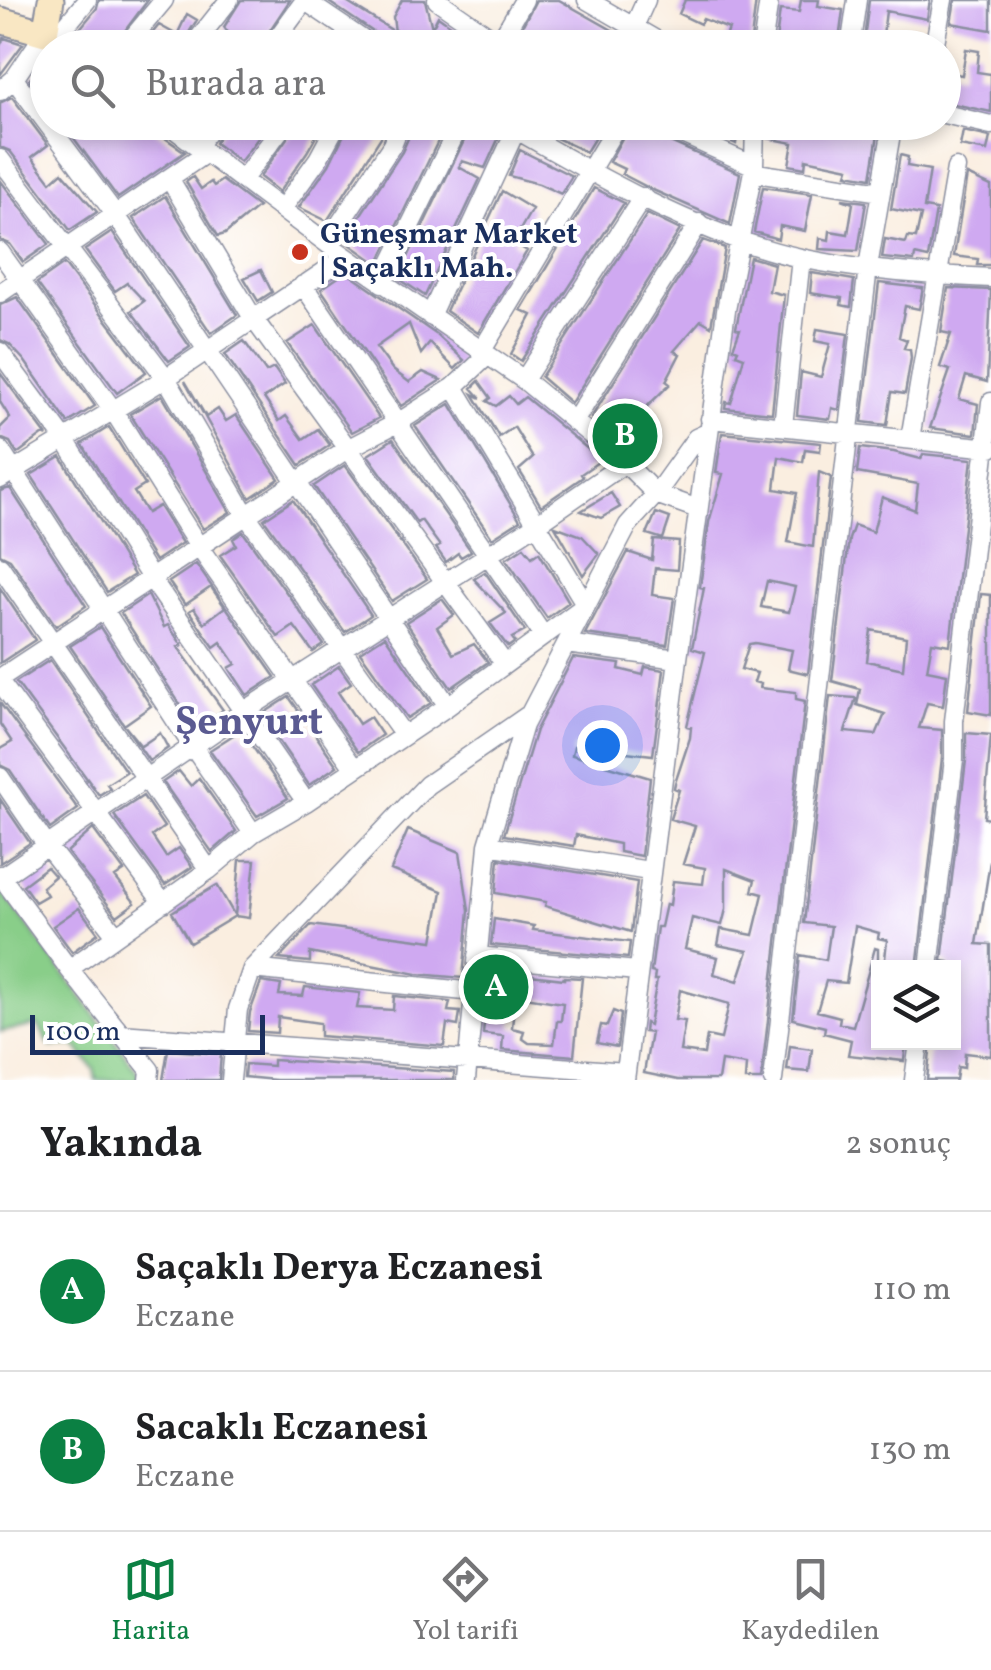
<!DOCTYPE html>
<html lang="tr">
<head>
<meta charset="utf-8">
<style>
	body { margin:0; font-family:Vollkorn,serif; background:#f2f2f2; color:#202124 }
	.controls { position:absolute; right:30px; bottom:30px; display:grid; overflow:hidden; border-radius:0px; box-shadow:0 5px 15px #0003 }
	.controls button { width:90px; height:90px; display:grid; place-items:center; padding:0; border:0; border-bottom:2px solid #e0e0e0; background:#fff; color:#202124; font:50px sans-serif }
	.scale { position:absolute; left:30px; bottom:25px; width:235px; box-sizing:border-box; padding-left:10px; border:5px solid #1b2f5e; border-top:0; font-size:28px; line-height:35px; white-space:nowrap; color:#1b2f5e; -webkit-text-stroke:8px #fff; paint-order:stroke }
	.you { position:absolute; left:602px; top:745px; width:35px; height:35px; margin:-25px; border:8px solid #fff; border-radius:50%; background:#1a73e8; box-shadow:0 0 0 15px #1a73e833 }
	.badge { display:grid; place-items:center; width:65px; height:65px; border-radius:50%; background:#0b8043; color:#fff; font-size:32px; font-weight:700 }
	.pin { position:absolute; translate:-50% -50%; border:5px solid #fff; box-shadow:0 2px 10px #0006 }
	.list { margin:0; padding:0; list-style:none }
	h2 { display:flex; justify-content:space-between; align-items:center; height:130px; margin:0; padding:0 40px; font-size:42px }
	h2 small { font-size:32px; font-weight:400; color:#757577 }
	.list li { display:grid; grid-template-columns:65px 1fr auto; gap:30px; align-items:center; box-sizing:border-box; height:160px; padding:0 40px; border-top:2px solid #e0e0e0 }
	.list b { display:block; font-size:38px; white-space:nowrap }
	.list p { margin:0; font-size:32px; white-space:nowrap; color:#757577 }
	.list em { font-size:32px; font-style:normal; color:#757577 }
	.icon { flex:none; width:55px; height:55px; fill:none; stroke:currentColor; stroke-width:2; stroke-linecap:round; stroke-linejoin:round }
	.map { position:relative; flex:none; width:991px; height:1080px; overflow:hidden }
	.search { position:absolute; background:#fff; box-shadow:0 5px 15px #0003; left:30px; right:30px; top:30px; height:110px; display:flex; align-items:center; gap:25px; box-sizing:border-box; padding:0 35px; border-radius:55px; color:#757577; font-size:38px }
	.sheet { height:450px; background:#fff }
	nav { display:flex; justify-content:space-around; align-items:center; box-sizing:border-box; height:140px; border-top:2px solid #e0e0e0; background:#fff; font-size:28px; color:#757577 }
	nav a { display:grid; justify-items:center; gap:5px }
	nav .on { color:#0b8043 }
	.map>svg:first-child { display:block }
</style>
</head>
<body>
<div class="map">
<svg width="991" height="1080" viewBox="0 0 991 1080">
	<rect width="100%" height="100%" fill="#fff"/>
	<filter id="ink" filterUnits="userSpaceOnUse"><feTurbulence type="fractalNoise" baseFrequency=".01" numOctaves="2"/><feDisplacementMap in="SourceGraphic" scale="20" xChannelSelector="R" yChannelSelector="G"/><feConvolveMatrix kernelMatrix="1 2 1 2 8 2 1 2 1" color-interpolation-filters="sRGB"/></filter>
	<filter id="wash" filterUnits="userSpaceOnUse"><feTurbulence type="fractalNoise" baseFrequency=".0048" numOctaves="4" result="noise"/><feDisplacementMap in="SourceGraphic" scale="40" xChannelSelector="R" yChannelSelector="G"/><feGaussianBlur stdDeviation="2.25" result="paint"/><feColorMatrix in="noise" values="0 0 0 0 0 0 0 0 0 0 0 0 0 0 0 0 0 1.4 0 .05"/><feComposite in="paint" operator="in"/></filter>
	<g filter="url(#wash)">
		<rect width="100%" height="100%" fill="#faeee0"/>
		<!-- green -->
		<path fill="#89ce89" stroke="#527e74" stroke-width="2.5" d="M0,889L141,1076V1080H96L94,1069L75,1046H50L38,1025L0,1032Z"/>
		<g id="blocks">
			<!-- building -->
			<path fill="#cfa9f1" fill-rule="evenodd" d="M99,0H148L112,48H86L73,37L97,8Z
				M241,0H290L258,48H239L224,27Z
				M326,0H343L395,32L393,17L402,0H425L432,28L438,16L483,48H390L382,38Z
				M536,0H559L644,48H545L528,40L523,48H518L515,40Z
				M685,0H756L750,48H722L729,29L703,19L700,24L679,14Z
				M801,0H819L818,6L843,10L838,48H775L780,10L799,12Z
				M869,0H930L927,19L886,11L883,35L918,41V48H863Z
				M955,0H991V30L951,23Z
				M187,14L197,20L179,48L141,47L159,25L177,35Z
				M4,38L23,44L0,75V46Z
				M966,49L979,51L977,72L991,74V112L944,102V72L962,75Z
				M48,67V103L29,79Z
				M12,97L48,145L32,157L51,182L62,172L97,212L70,230L10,151L0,147V103Z
				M62,122H142L185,152L118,198Z
				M227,122H270L240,162L215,143Z
				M298,122H324L307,152L279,192L260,177Z
				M350,122L383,134L327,221L299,207L329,165Z
				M473,122L500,135L485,168L462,161L459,167L480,179L425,296L398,278Z
				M555,122H593L602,126L586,152L552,136Z
				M631,122L643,124L650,133L740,173L730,224L653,190L622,174L624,169L609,162Z
				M687,122H721L738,129L736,144Z
				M768,122H794L823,128L824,122H880L871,178L847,174L849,168L806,159L805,168L789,165L793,143L767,138Z
				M417,131L439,139L378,264L344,240L402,152L410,134L415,136Z
				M963,131L990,137L987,151L960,146Z
				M520,150L572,176L561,194L539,184L509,176Z
				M900,155L908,157L907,166L930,170L924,208L936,210L928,258L915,255L914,261L882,258L885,239L906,243L908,237L916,238L921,215L891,209Z
				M967,175L991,186V265H977L978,259L954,256Z
				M193,177L201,189L211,182L214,186L222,180L258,207L225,234L218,236L186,182Z
				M0,180L49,244L23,262L10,244L0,240Z
				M763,187L812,194L805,231L780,226L778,239L754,232Z
				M594,188L624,203L521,361L511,354L532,315L521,310Z
				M502,191L532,209L513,242L527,251L478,333L446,311Z
				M165,196L237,315L211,333L133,218Z
				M842,199L866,202L858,251L819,249L820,238L829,240L830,231L848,234L853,203Z
				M647,214L680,230L571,403L541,377Z
				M112,232L190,347L169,361L131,311L144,301L127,283L115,291L85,250Z
				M703,240L725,248L711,326L701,320L674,351L680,354L666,381L670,384L629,424L638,430L628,445L591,418Z
				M750,257L774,264L769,291L784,295L772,413L725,408L726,402L731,403L744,357L736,354L738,350L733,348L740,329L736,328Z
				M64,264L146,372L117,393L37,283Z
				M261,270L272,292L258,301L244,278Z
				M346,272L437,335L464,360L455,369L430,343L421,354L409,324L376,347L393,370L409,382L423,372L441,380L401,406L321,289Z
				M812,273L854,280L851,307L841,305L842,298L810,293Z
				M879,283L923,288L919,309L905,306L899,337L907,340L904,348L910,349L911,358L905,394L892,392L887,425L862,422Z
				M948,288L991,290L987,382L966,376L959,399L978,404L975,434L930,428L950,370L940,367L951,334L941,332Z
				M17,297L95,406L68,423L24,360L9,344L0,340V305Z
				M315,325L379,418L352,432L287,343Z
				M817,329L848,334L839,410L832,408L830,419L797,415L801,372L821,377L830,344L815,341Z
				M244,341L266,372L274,368L285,384L264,398L279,421L286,416L303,439L318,429L330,445L300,465L225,354Z
				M0,373L47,436L44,434L17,454L10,442L0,438V428L10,418L0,402Z
				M185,381L206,417L218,409L226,421L236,415L279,479L250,498Z
				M479,381L491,398L487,401L496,406L509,396L516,404L525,397L601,460L581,474L583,477L541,506L519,470L533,458L514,427L499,437L473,394L481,398L472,388Z
				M162,395L230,512L203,529L130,414Z
				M450,404L520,520L492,538L415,426Z
				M109,427L145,485L134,492L147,513L159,506L182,543L155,561L82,444Z
				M722,433L821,443L820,451L805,449L803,462L779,457L775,489L797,493L788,542L813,547L819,472L831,477L808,674L788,669L792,650L755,643L749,644L741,669L757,673L754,682L761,684L760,688L796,692V699L805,701L761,1080H745L746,1065L721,1061L718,1080H678L644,1073L651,1033L644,1032L645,1023L649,1025L657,980H654L655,973L651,972L657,927H661L666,904L670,905L673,881L703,884L705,868L683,864L695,826L670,819L679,790L674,788L675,783L690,738L691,727L687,726L705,652L692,648L704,588L700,587L709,522L723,474L716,473ZM767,581L795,587L789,612L761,607ZM726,869L755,880L752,891L763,894L753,935L721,929L718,945L748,951L738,981L714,974L718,957L685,949L692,918L722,925L726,909ZM680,990L729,1004L721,1039L707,1036L704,1054L680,1051L685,1021L675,1020Z
				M393,439L471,551L461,557L458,553L446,562L436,548L440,546L421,520L417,523L368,455Z
				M860,448L894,452L921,459L923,454L972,459L950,645L932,642L927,670L947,674L943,706L927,703L919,728L942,730V758L917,968H884L887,940L878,938L879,933L855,926L846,983L826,981L817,1011L840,1017L839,1023L853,1026L875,948L878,949V1042H906L904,1061L848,1055L851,1040L824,1033L825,1027L793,1019L800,955L826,960L831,926L804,923L830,696L856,698L845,732L876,735L885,714L857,705L860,689L832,681L849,539L854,525L873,532L882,497L915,510L918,484L857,473ZM871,630L906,637L903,669L867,661Z
				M61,457L134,575L107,592L31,475Z
				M345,465L427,579L392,601L314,486Z
				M10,488L86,606L56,626L10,559L0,554V491Z
				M611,493L620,507L601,518L581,511Z
				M293,500L371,615L345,632L264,519Z
				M656,513L670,518L663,539L647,534Z
				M555,526L582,536L599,554L583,575Z
				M243,532L324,645L313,652L294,626L278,637L220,555L236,545L233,539Z
				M654,540L679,542L677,570L655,568L652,595L674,598L667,645L585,634L628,552L652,560Z
				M524,547L532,557L539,552L569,602L547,618L506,559Z
				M196,564L275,677L247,695L229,668L236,664L221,642L214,647L189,611L194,608L204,623L225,607L211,587L185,605L169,582Z
				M485,572L525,631L512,638L515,642L508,647L490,623L506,613L474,579Z
				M0,588L35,640L0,663Z
				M981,594L991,595V715L968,711Z
				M148,595L164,627L168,625L182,645L178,647L223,710L196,729L121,613Z
				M442,599L454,615L437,627L453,654L474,644L488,662L451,688L406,622Z
				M100,627L151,706L124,725L141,746L160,733L168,748L149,761L70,646Z
				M385,636L431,703L407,718L360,652Z
				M573,658L620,664L619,669L643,675L645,667L664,670L653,755L574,746L572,755L650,778L641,856L619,852V844L576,835L574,846L504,835L536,730Z
				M50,660L126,772L107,784L110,788L99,795L16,682Z
				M339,666L351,683L338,692L359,724L370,717L382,735L358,752L311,685Z
				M289,697L337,766L309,785L261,715Z
				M0,703L78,809L50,829L10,770L0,765V749L12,742L0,724Z
				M241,730L288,798L257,816L210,750Z
				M966,733L991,735L984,818L991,819V855L977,944L991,945V1056L965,1053L964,1068L958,1067L956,1080H927L931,1042L954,1045L956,980L954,968H949V962L942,961L966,760Z
				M179,771L191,786L199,778L236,831L212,852L163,782Z
				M143,796L164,827L152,836L166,857L179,848L192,867L165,885L114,815Z
				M0,799L30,843L0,863Z
				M93,829L124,871L115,877L135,903L117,916L67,852Z
				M408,830L460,852L469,910L463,978L417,974L310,953V962L279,959L311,925L433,941L442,891L391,870Z
				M499,859L637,882L631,932L545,906L546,902L496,893Z
				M240,860H255L249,918L235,916Z
				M47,867L55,876L42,887L47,895L35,902L23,885Z
				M217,885L235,916L190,943L172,912Z
				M79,908L98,933L72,952L53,926Z
				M494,919L534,926L533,930L630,942L628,958L491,945Z
				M489,970L564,979V977L582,978L574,1056L502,1050L503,1036L483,1034L485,1014L513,1017L512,1028L524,1031L522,1038L529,1043L554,1044L557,1021H561L563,1003L487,991Z
				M261,982L281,985L279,995L303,996L305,987L360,993L357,1008L393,1010L394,996L450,1002L448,1011L460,1012L458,1026L447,1024L444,1046L320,1036V1023L278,1017L277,1033L248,1031L250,1012Z
				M613,1011L621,1014L617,1047L597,1043L601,1025L607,1026Z
				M790,1046L812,1049L809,1072L787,1070Z
				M168,1050L221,1054L219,1080H163Z
				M273,1060L454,1072V1080H276L244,1077L245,1064L273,1066Z"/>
		</g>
	</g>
	<g filter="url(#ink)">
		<use href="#blocks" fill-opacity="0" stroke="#8a8e9f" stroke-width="2.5"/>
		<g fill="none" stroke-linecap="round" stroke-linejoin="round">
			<!-- street casing -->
			<g stroke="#8a8e9f" stroke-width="21">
				<path id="street" d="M304,0L375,48
					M437,0L506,48
					M587,0L670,48
					M633,29L646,0
					M54,40L87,0
					M124,48L164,0
					M191,48L229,0
					M270,48L305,0
					M496,48L524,0
					M762,48L769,0
					M850,48L857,0
					M934,48L943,0
					M14,79L115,214L448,706
					M0,91L14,79L45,33L64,48
					M944,114L991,125
					M165,122L336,250L524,380L625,463L656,494L698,509
					M503,122C589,172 704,238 801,258C860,271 931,275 991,278
					M655,122L754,166L756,173L881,192
					M197,146L215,122
					M0,159L166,378L246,515L403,734
					M169,178L253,318L504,663
					M243,179L286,122
					M282,209L318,159L338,122
					M327,243L392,145L401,122
					M0,252L113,410L199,547L354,768
					M382,283L461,122
					M303,285L543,635
					M0,293L206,153
					M430,316L516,130
					M0,352L65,440L151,578L306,802
					M481,352L619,122
					M524,380L643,197
					M710,419L991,448
					M574,422L699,223
					M783,426L801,258
					M910,439L956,168
					M0,450L193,747L253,833
					M0,479L166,378L346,257
					M0,566L209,870
					M566,644L678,659
					M0,678L347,449L399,422L454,387L488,355
					M0,682L163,903
					M0,777L47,846L116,935
					M488,845L649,871
					M0,875L69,969
					M0,878L243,712L538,523L625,463
					M477,956L637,971
					M929,968L954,759V721L991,402
					M252,969L474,992
					M121,1034L626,1072
					M149,1080L150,1070L69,969L209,870L253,833L306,802L448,706L586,605L454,387
					M231,1080L238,1009L252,969L427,785L527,716
					M466,1080L488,845L524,725L628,525L656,494L696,438L709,432
					M625,1080L678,659L726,310L754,166L755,122
					M773,1080L868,267L893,122
					M914,1080L919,1042"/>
			</g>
			<!-- secondary casing -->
			<g stroke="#8a8e9f" stroke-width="29">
				<path id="secondary" d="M0,20L45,33L51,0"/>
			</g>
			<!-- street -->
			<use href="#street" stroke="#fff" stroke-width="18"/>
			<!-- secondary -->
			<use href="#secondary" stroke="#f9e7c3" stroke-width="25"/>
		</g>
	</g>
	<!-- markers -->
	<circle fill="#c8321e" stroke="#fff" stroke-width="4" cx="300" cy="252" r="10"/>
	<g text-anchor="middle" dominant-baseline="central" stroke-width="8" stroke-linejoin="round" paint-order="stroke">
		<!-- poi labels -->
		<g font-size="30" font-weight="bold" fill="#1b2f5e" stroke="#fff" text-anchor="start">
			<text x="320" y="235">Güneşmar Market<tspan x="320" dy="34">| Saçaklı Mah.</tspan></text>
		</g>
		<!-- district labels -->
		<g font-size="40" font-weight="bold" fill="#5a5a91" stroke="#fff">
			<text x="249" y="724">Şenyurt</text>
		</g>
	</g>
</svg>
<div class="controls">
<button><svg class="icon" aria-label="layers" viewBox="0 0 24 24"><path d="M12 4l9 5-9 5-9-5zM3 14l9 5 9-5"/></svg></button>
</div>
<div class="scale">100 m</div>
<div class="you"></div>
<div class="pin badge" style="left:496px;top:987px">A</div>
<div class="pin badge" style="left:625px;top:436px">B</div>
<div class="search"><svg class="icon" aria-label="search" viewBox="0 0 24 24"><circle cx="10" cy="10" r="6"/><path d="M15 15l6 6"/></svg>Burada ara</div>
</div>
<section class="sheet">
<h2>Yakında<small>2 sonuç</small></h2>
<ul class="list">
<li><span class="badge">A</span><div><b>Saçaklı Derya Eczanesi</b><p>Eczane</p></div><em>110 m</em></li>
<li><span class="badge">B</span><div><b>Sacaklı Eczanesi</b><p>Eczane</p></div><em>130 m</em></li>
</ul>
</section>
<nav>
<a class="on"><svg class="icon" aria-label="map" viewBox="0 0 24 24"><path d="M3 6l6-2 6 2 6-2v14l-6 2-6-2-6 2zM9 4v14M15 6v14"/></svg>Harita</a>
<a><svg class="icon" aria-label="directions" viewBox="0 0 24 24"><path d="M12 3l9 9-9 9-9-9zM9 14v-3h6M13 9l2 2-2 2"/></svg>Yol tarifi</a>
<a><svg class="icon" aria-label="saved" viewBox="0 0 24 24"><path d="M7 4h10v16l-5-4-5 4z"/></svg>Kaydedilen</a>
</nav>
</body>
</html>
